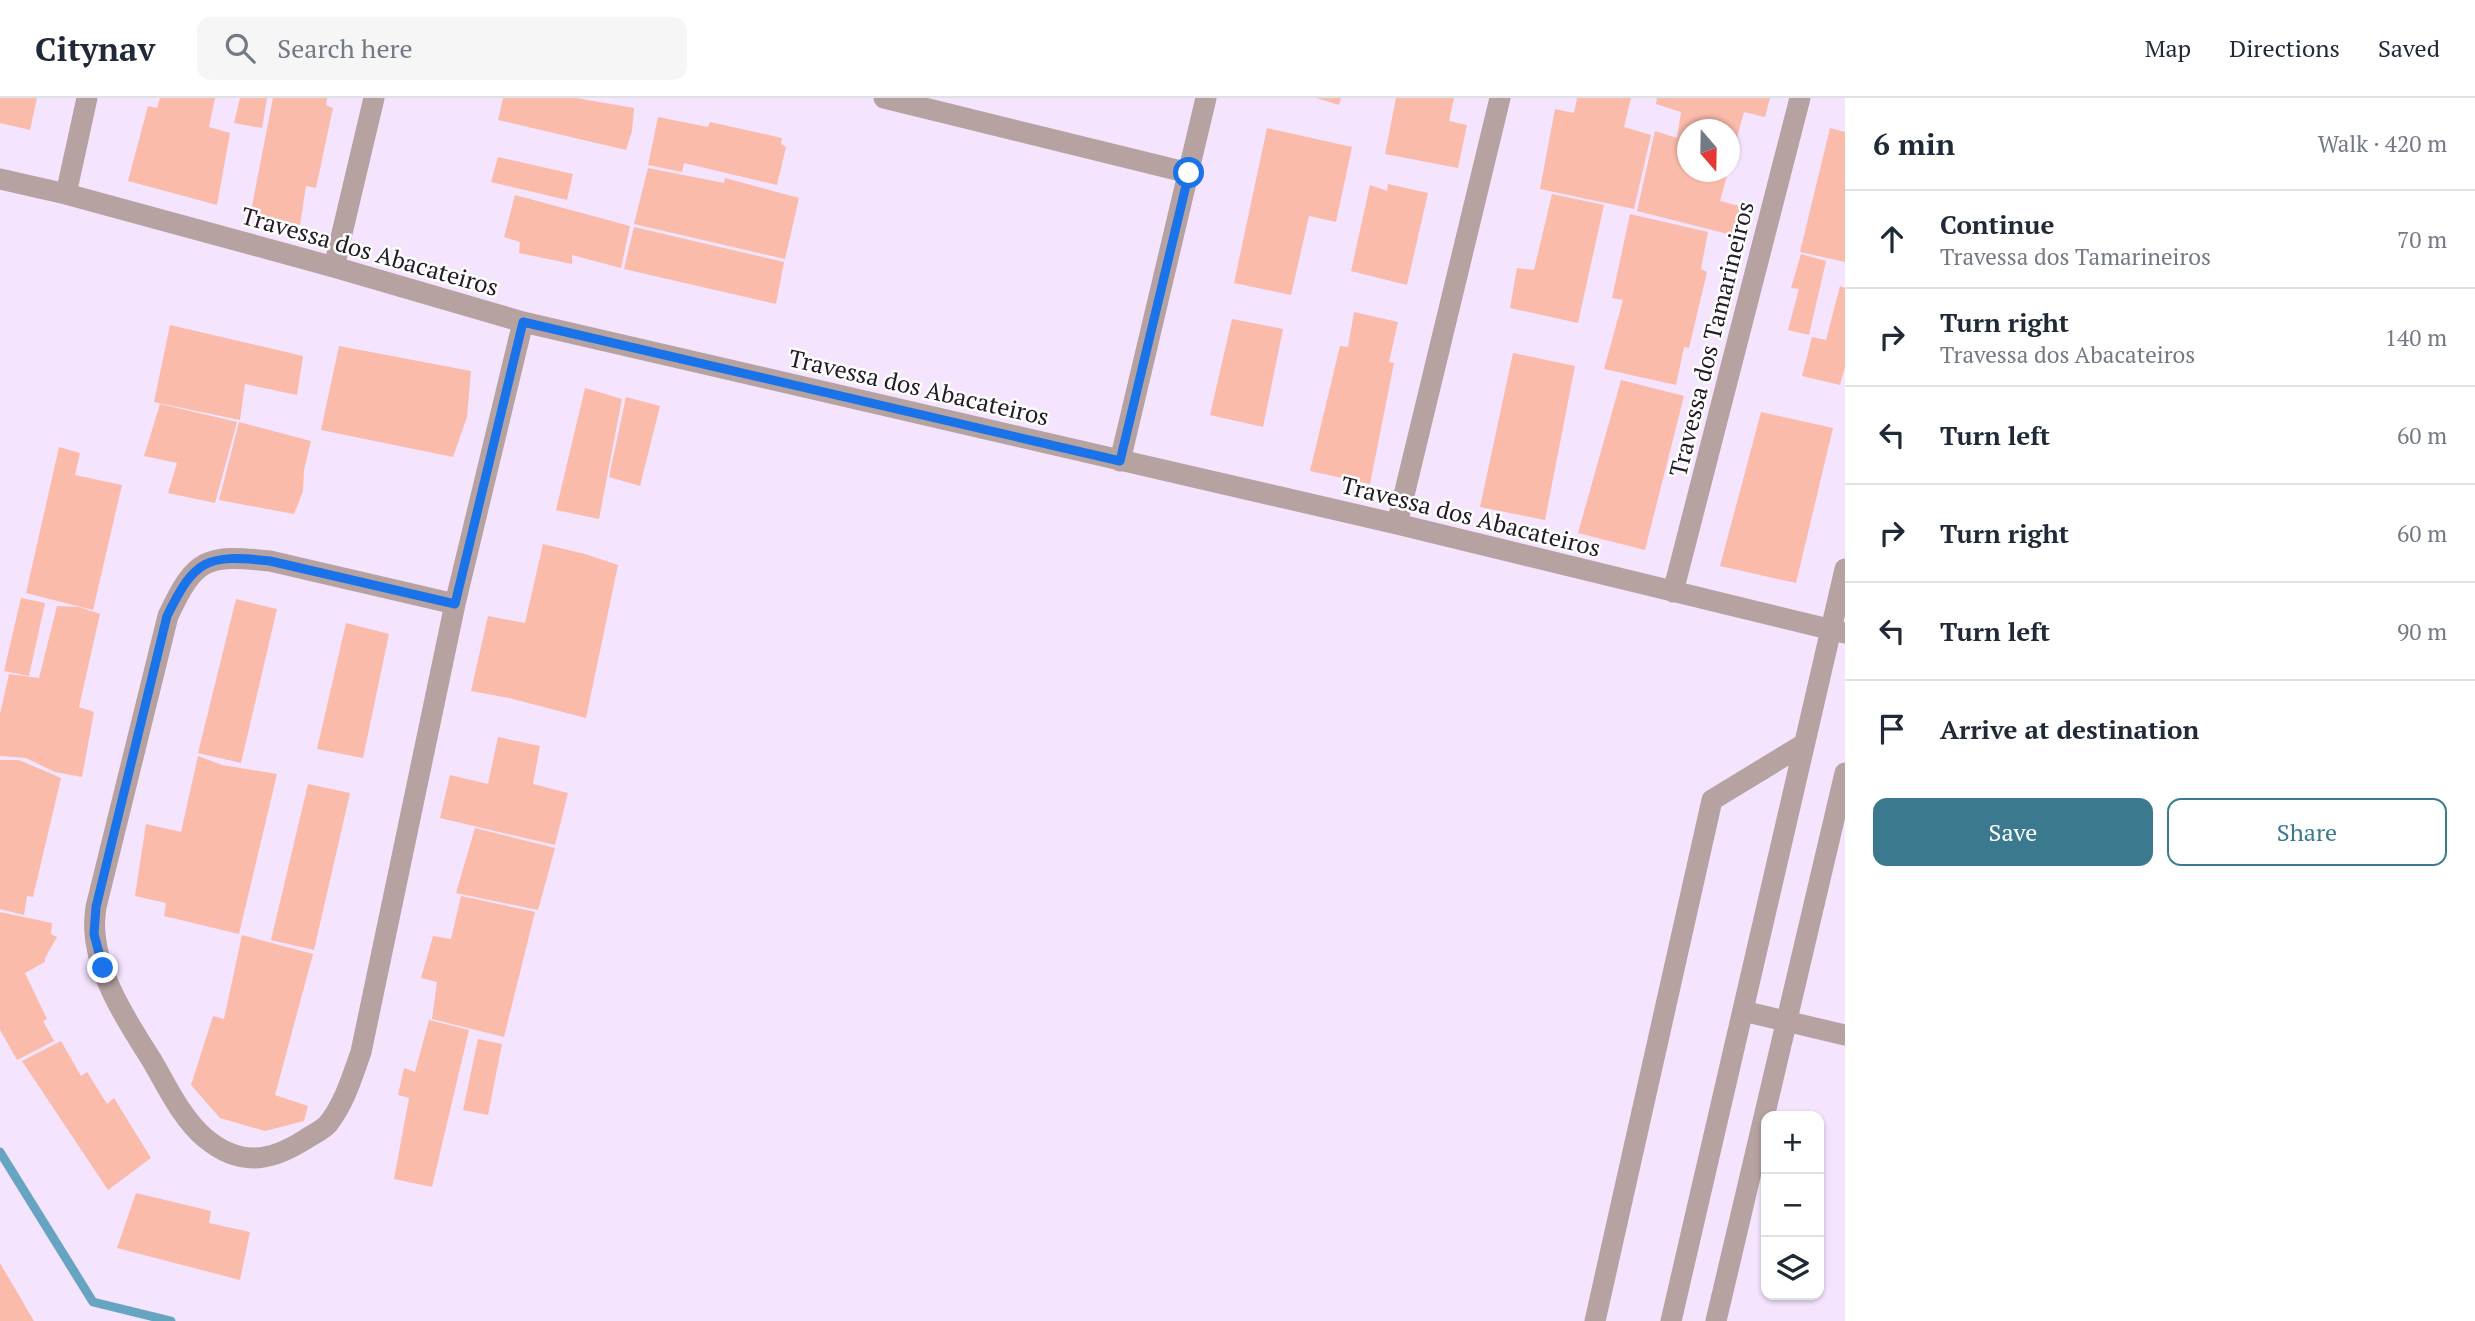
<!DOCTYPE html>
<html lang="en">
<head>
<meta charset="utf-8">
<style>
	body { margin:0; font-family:"PT Serif",serif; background:#f6f6f7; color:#1f2937 }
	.controls { position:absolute; right:21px; bottom:21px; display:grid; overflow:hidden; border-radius:14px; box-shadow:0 2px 5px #0004 }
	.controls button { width:63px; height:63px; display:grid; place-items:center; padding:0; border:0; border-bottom:2px solid #e0e1e3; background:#fff; color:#1f2937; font:35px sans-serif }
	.compass { position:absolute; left:1677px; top:21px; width:63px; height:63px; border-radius:50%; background:#fff; box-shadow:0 2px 5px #0004; rotate:160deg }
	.stop { position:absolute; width:21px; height:21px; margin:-16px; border:5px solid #1a73e8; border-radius:50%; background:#fff }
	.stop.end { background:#1a73e8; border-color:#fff; box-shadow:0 2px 7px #0008 }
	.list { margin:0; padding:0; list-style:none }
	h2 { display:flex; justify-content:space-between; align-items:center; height:91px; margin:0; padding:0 28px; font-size:30px }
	h2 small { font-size:23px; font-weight:400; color:#747a83 }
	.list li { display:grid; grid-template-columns:46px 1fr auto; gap:21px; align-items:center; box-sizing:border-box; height:98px; padding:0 28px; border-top:2px solid #e0e1e3 }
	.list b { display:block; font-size:26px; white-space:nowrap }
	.list p { margin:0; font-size:23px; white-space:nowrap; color:#747a83 }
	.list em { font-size:23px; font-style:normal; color:#747a83 }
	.actions { display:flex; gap:14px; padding:21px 28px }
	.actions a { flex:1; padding:16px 0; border:2px solid #3b798f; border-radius:14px; text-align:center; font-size:24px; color:#3b798f }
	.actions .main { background:#3b798f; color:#fff }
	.icon { flex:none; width:38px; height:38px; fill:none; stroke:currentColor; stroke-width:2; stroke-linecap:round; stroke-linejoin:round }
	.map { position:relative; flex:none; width:1845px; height:1223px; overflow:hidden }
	header { display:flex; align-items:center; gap:42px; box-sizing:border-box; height:98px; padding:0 35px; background:#fff; border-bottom:2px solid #e0e1e3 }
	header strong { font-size:33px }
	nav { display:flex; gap:38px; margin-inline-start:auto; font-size:24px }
	.search { width:490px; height:63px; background:#f6f6f7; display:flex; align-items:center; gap:18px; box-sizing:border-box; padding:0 24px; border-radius:14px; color:#747a83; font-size:26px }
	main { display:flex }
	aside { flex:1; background:#fff }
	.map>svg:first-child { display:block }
</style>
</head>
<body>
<header>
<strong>Citynav</strong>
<div class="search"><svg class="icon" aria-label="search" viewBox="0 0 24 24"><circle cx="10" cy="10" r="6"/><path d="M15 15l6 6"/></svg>Search here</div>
<nav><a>Map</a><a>Directions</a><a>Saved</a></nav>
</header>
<main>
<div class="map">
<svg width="1845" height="1223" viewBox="0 0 1845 1223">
	<rect width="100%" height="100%" fill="#f5e4fe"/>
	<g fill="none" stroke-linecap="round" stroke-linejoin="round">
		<!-- stream -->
		<path stroke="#67a4c2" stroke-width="9" d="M0,1054L93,1204L171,1223"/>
	</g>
	<!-- building -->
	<path fill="#fbbbab" d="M0,0H37L30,32L0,25Z
		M160,0H215L209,29L230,35L217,107L128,83L148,8L157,10Z
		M240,0H267L262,30L234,25Z
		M273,0H327L326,7L333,10L316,90L306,88L300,127L250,118Z
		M503,0H576L634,10L632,33L626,52L498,22Z
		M1316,0H1341L1339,7Z
		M1396,0H1454L1449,23L1467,27L1458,70L1385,56Z
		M1577,0H1631L1624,29L1651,37L1634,111L1540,91L1555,11L1574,15Z
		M1657,0H1770L1765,19L1744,14L1730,64V32H1688V74H1728L1720,103L1743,109L1736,138L1637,113L1655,33L1677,40L1681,14L1656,6Z
		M658,19L708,29L710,24L782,40L781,46L786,49L777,87L684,65L682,74L648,67Z
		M1267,30L1352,49L1336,124L1309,118L1291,197L1234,185Z
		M1830,30L1845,34V164L1800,154Z
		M498,59L573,76L567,102L491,84Z
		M648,70L724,85L725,80L799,100L785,161L634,126Z
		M1388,86L1428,95L1407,187L1351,173L1370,87L1387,93Z
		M1552,96L1604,107L1578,225L1510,210L1517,170L1534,172Z
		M515,97L630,128L621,170L572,157V166L519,155L520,144L504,139Z
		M1630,116L1708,134L1701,171L1707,174L1689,250L1684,249L1676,287L1604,271L1623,202L1612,200Z
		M634,129L784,164L776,206L624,171Z
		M1801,156L1826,163L1809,237L1788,232L1799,191L1791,190Z
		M1840,188L1845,190V269L1840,287L1802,278L1812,239L1826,242Z
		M1354,214L1398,224L1389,264L1394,265L1370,386L1310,373L1340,248L1348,249Z
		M1232,221L1283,231L1263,329L1210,317Z
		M170,227L303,258L297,297L245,286L240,322L154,304Z
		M339,248L471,273L467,319L453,359L321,332Z
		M1513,255L1575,268L1545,422L1480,409Z
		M1621,282L1684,298L1645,452L1578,435Z
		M585,290L622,301L599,421L556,412Z
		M626,299L660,308L640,388L609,379Z
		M160,306L237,324L215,405L168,395L177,365L144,358Z
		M1761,314L1833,330L1796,485L1720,468Z
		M239,324L311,343L304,372L303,393L294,416L219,402Z
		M59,349L80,355L75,377L122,387L93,512L26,495Z
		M543,446L585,456L618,467L586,620L509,600L471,593L488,518L525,525Z
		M21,500L45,505L29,578L4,573Z
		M236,501L277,511L241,665L198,655Z
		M57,508L79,509L100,516L79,609L94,614L82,679L55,674L26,660L0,658V616L9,576L39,580Z
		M346,525L389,536L363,660L317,651Z
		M498,639L540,648L533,686L568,695L555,747L440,720L450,677L488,686Z
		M198,658L222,667L277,676L239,836L164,818L166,805L135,798L146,726L181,734Z
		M0,662H19L61,680L33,799L27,798L24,817L0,811Z
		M308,686L350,695L314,852L271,842Z
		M475,730L555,750L538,812L456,795Z
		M461,798L535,814L504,939L432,921L437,884L421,880L433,838L451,841Z
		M0,814L52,825L51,836L57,839L45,860V864L25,875L47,921L43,923L54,943L17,962L0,932Z
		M242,837L313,856L275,997L308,1008L304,1023L265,1033L220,1020L191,987L213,918L224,921Z
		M429,922L469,932L432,1089L394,1081L409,1000L398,997L404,970L415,974Z
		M478,941L502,946L488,1017L463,1012Z
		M61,943L81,978L87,974L107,1006L114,1000L151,1060L108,1092L22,963Z
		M136,1095L211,1113L209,1125L250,1134L240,1182L117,1150Z
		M0,1165L34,1223H0Z"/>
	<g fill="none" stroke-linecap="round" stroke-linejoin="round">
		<!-- minor -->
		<path stroke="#b5a2a1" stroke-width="21" d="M884,0L1189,75
			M0,81L66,96L334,169L523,224L1397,426L1845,535
			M66,96L87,0
			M334,169L374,0
			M1120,363L1206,0
			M1397,426L1500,0
			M1673,494L1800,0
			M455,506L270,463C206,456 195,460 168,518L96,809C95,817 94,827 95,835C98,879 128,925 151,961C166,986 181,1020 205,1040C240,1069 270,1064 306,1041C313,1036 323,1032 328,1026C345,1004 352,979 361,954L455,506L523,224
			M1743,913L1845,937
			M1595,1223L1712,702L1804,646
			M1671,1223L1845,471
			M1716,1223L1845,675"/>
	</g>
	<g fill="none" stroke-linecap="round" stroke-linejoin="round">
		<!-- route -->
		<path stroke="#1a73e8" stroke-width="9" d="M103,870L94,836L96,809L167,518C195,461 206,456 270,463L455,506L523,224L1120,363L1189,75"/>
	</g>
	<g text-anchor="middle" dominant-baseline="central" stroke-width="5" stroke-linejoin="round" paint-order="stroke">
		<!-- street labels -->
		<g font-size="24" fill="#231b27" stroke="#fff">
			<text transform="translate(370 153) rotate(16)">Travessa dos Abacateiros</text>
			<text transform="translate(1711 241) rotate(-76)">Travessa dos Tamarineiros</text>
			<text transform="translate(919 289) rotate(13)">Travessa dos Abacateiros</text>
			<text transform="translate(1471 418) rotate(14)">Travessa dos Abacateiros</text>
		</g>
	</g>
</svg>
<div class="controls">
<button>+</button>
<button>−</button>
<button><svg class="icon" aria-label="layers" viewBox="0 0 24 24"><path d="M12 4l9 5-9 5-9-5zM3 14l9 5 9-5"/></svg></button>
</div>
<svg class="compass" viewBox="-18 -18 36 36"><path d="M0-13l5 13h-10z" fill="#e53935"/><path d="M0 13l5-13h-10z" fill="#747a83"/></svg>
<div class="stop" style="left:1189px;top:75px"></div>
<div class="stop end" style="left:103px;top:870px"></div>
</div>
<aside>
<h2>6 min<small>Walk · 420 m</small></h2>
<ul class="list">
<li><svg class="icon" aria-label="ahead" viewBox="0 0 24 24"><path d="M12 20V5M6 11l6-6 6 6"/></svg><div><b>Continue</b><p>Travessa dos Tamarineiros</p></div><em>70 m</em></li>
<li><svg class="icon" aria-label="right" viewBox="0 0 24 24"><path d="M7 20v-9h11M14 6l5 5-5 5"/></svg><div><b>Turn right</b><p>Travessa dos Abacateiros</p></div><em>140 m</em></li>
<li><svg class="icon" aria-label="left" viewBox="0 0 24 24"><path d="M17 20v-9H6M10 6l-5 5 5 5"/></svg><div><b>Turn left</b></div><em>60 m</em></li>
<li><svg class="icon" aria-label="right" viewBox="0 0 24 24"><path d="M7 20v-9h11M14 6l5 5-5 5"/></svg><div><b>Turn right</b></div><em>60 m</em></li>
<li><svg class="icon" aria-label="left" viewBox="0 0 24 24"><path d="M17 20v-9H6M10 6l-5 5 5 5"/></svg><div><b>Turn left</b></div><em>90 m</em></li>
<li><svg class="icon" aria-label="arrive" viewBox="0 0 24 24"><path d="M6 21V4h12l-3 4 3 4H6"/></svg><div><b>Arrive at destination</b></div></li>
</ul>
<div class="actions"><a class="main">Save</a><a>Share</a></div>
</aside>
</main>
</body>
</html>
